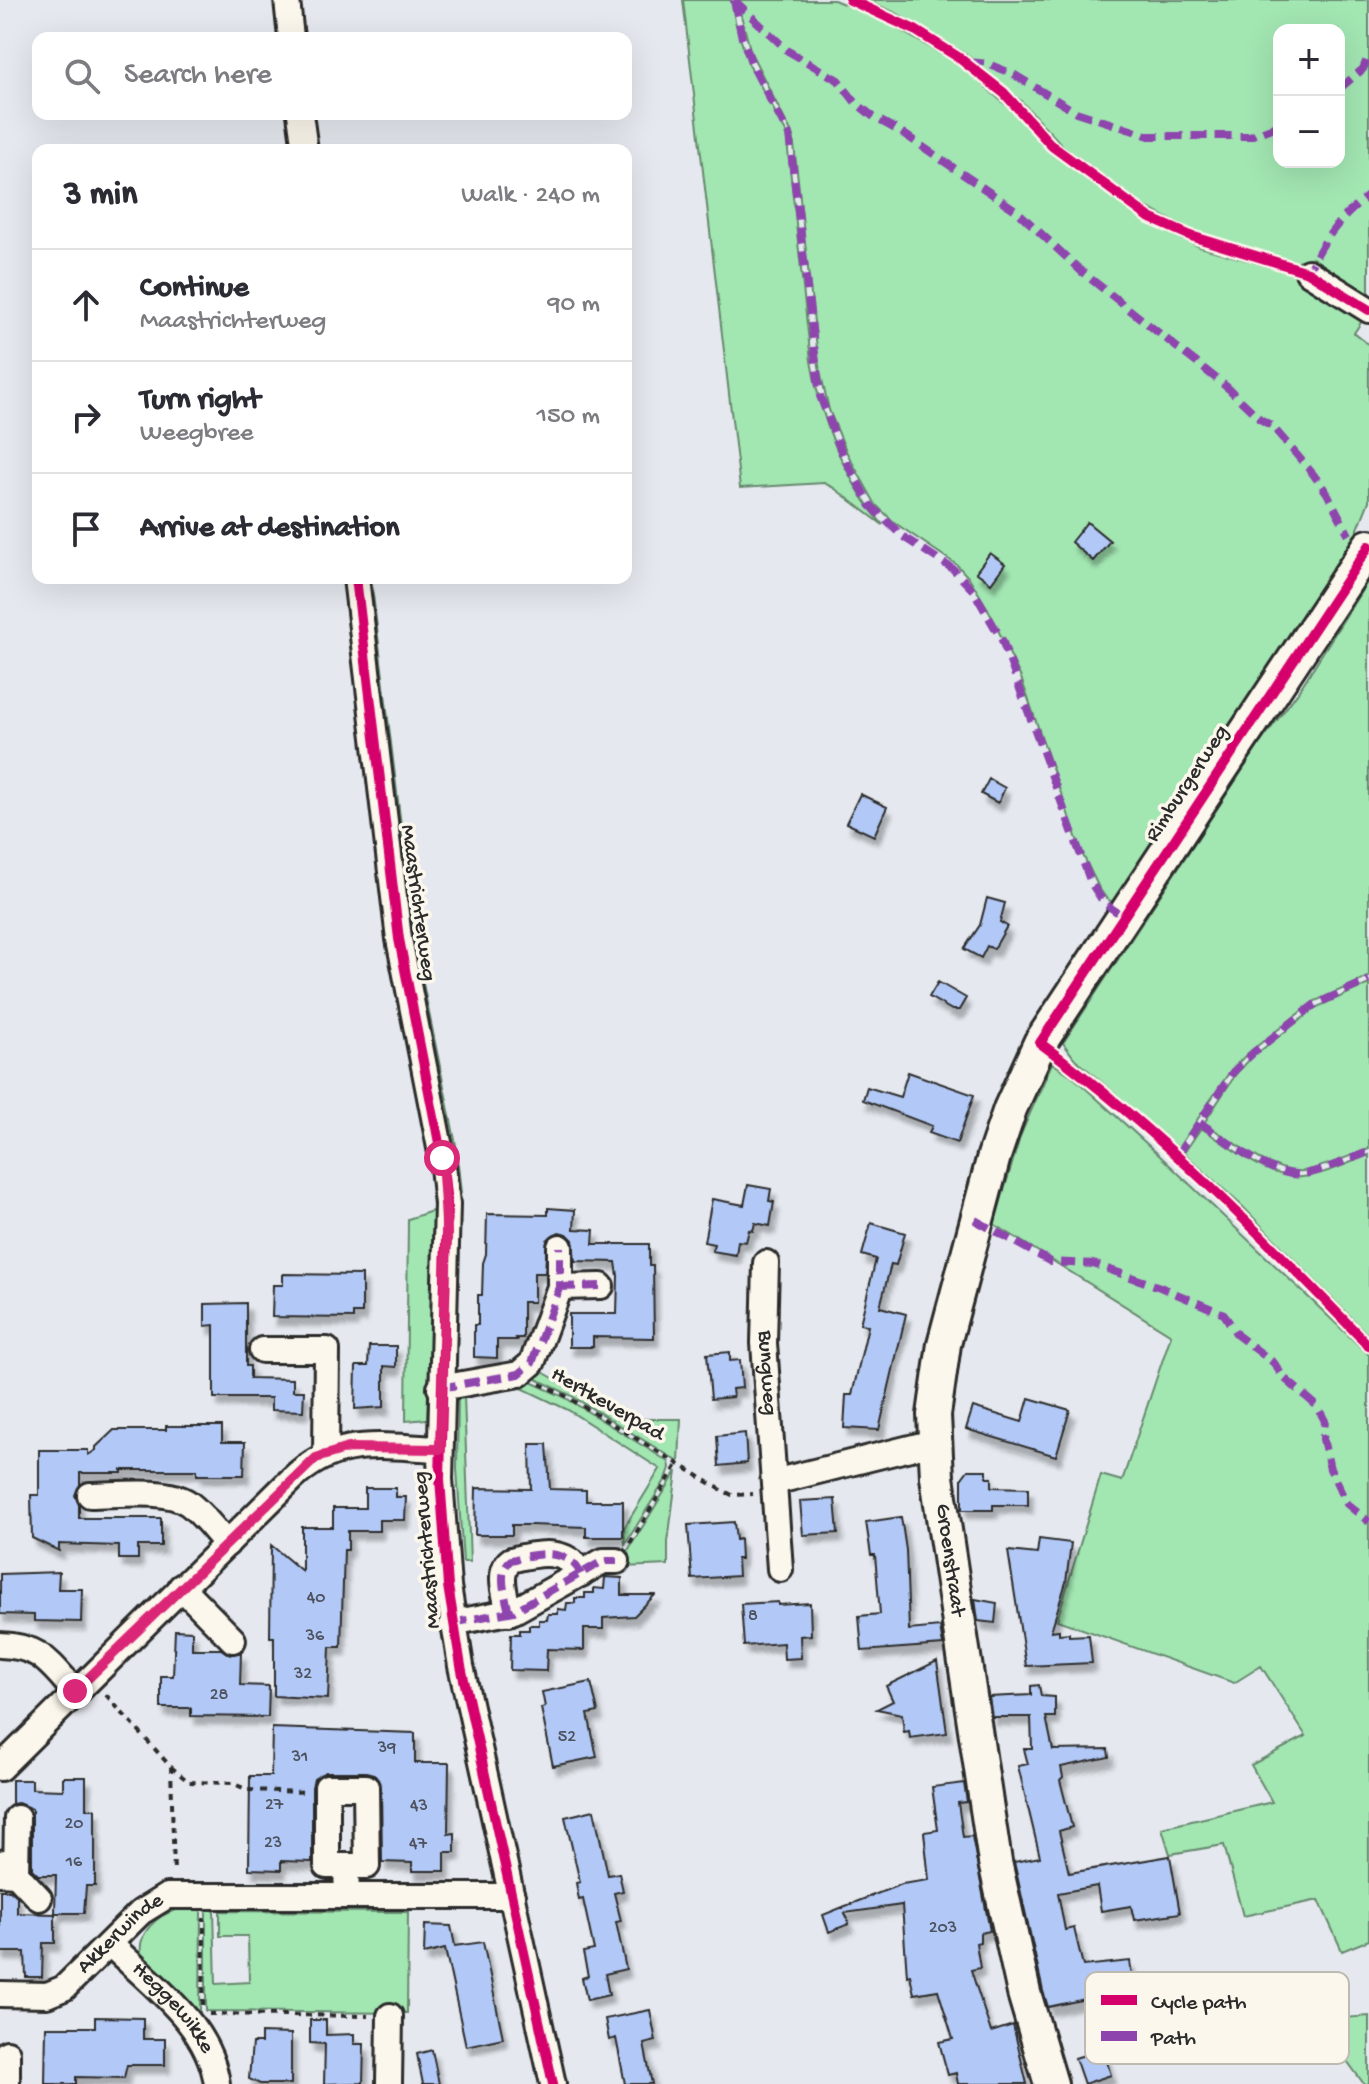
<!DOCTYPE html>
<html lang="en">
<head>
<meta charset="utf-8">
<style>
	body { margin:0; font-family:"Gochi Hand",sans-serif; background:#f2f2f3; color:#2b2b33 }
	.controls { position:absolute; right:24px; top:24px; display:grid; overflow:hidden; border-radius:16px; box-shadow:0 8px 32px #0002 }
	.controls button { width:72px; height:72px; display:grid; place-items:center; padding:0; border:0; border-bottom:2px solid #e1e1e2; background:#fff; color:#2b2b33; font:40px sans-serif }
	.stop { position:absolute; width:24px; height:24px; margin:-18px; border:6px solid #db2777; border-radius:50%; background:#fff }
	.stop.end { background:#db2777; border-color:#fff; box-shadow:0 2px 8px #0008 }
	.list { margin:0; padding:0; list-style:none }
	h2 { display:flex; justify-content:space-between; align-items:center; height:104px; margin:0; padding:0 32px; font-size:34px }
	h2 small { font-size:26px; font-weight:400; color:#7c7c81 }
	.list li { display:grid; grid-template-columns:52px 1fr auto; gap:24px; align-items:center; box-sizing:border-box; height:112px; padding:0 32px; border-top:2px solid #e1e1e2 }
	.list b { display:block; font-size:30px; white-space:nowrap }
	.list p { margin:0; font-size:26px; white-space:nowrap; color:#7c7c81 }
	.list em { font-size:26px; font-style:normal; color:#7c7c81 }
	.icon { flex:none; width:44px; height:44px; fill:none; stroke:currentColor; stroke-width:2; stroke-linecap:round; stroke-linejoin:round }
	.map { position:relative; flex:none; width:1369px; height:2084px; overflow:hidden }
	.search { position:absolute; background:#fff; box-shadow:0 8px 32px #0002; left:32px; top:32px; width:600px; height:88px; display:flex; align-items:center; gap:20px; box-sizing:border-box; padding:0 28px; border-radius:16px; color:#7c7c81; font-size:30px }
	.panel { position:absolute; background:#fff; box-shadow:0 8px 32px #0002; left:32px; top:144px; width:600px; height:440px; border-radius:16px }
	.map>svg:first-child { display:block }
</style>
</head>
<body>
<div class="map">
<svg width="1369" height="2084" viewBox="0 0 1369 2084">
	<defs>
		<filter id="shadow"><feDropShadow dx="4.5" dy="8" stdDeviation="2" flood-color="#0004"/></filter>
	</defs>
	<rect width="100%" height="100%" fill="#e5e9ef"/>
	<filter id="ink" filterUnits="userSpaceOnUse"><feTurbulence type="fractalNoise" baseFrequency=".0125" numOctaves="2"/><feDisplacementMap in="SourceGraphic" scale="16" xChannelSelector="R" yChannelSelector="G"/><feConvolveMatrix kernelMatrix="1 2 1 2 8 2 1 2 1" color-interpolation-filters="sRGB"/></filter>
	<g filter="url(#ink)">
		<!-- green -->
		<path fill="#a2e6b2" stroke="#66886e" stroke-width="2" fill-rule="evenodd" d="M683,0H731L735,21L748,63L786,132L811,361C821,420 844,478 883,525L834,488L824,483L740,488Z
			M737,0H834L880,19L959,64L1023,120L1054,155L1153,226L1200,247L1299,275L1366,315L1354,333L1369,345V501L1356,534L1361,538L1114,903L1106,898L1099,888L1081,851L1021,678L988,609L970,579L957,565L895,523L876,505L847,453L829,410L819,366L793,136L751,53Z
			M866,0H1369V299L1322,270L1192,231L1144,206L1063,146L1020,100L966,54L896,13ZM1279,30H1339V162H1279Z
			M364,578H371L416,949L456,1145L461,1193H454L409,931Z
			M1369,579V977L1313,1002L1247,1054L1231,1070L1178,1148L1075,1059L1063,1043L1261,742L1298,692Z
			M1369,984V1149C1348,1156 1325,1167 1304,1171C1273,1175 1230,1139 1204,1123L1236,1074L1251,1058L1317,1007Z
			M1052,1063L1072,1076L1158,1154L1369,1355V1940L1342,1951L1319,1900L1243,1916L1224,1845L1170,1854L1162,1828L1272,1802L1251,1765L1306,1736L1261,1666L1234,1683L1057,1620L1101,1475L1122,1481L1171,1335L994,1224L1021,1134Z
			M1201,1128C1228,1145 1269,1180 1302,1177C1324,1175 1348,1163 1369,1155V1336L1243,1207L1184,1153Z
			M432,1211L435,1217L427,1419L406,1421L408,1219Z
			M539,1370L626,1419H681L679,1462L570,1395L530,1376Z
			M524,1379L564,1397L669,1462L670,1468L666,1479L625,1544L624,1528L660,1469L568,1410L522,1388L464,1396L470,1562H463L457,1469L458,1390Z
			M677,1471L668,1542V1565L623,1567L627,1552Z
			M176,1910H201L200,2011L192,2008L141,1953C138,1933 157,1915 176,1910Z
			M206,1910H214L216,1984L249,1982L248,1936H220V1911L408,1912L407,2013L206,2011Z
			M1369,2016V2084H1364L1317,2020Z"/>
		<!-- building -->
		<path fill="#b2c9f7" stroke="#2b2b2b" stroke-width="2" filter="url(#shadow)" d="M1087,522L1110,541L1093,561L1071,542Z
			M990,553L1005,564L991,583L976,572Z
			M989,779L1005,788L998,803L981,794Z
			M860,794L887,807L874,836L846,823Z
			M987,898L1005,903L1000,922L1007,926L994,949L987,946L981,958L964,949L980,925Z
			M938,982L966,998L959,1010H952L929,997Z
			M908,1072L974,1095L957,1143L929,1133L932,1126L863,1100L867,1087L900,1097Z
			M748,1185L771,1189L769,1201L774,1202L770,1226L755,1223L753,1231L749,1230L746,1242L738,1241L736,1255L712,1251L714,1244L704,1242L712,1199L744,1205Z
			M548,1208L575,1210L574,1229L594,1230L593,1244H649V1266H653L654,1338L593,1337V1347H569V1314H617L618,1276L616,1262L575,1261L573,1240L567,1234L559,1232L547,1240L545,1273H534V1302H523V1338H516L517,1340H497V1358L474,1357V1325H478V1295H482L483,1263L486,1254L487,1214L548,1215Z
			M871,1223L905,1233L896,1265L891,1264L880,1307L906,1314L879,1430L844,1428L846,1395H852L868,1326L860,1324L876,1259L862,1255Z
			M283,1274L362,1275V1313H353V1318L272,1317L273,1285H283Z
			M246,1303V1366H250V1378L293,1379V1391H304L303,1411L271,1410V1398H214V1325L205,1326V1304Z
			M369,1346H396V1367L384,1366V1407L355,1409L356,1366H368Z
			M730,1352V1361L740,1360L742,1388L732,1389L733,1397L711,1399L707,1354Z
			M1029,1398L1070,1410L1056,1456L966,1429L973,1407L1022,1422Z
			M166,1426H222V1442H245L244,1475H197V1470H122V1473H80V1485L75,1495L79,1505V1518H161V1546H138V1559H119V1546L59,1544V1551L32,1538L31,1495H39V1450H88V1455L96,1450V1447L114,1430H166Z
			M745,1433L747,1463L719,1466L717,1436Z
			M530,1444H547L550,1489L586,1490V1501H623V1537H586V1527L530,1525H512V1535H475L476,1488L531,1489Z
			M968,1470H987V1478H992V1487L1028,1488V1505H993V1510H962V1478Z
			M365,1488H396V1497H406L405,1520H379V1531H348V1550H344L341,1647H330L328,1699L274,1696V1637H270L271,1545L302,1571V1527H333V1508H365Z
			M835,1499L838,1533L803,1535L800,1501Z
			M901,1517L906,1550L909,1630L940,1627L943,1645L862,1651L859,1616L880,1614L875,1555H871L866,1522Z
			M734,1522L736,1540L740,1539L741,1559H737L738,1576L692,1579L688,1525Z
			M1039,1539L1071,1543L1066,1582L1051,1631L1059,1630V1634L1069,1633V1636L1089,1635L1092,1663L1026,1666L1008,1551L1037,1554Z
			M59,1572L58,1589H82L81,1622L34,1621V1615L0,1614V1574Z
			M605,1577L622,1578V1595H655L634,1616L603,1618V1629H584V1650L547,1649L546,1671L510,1670L511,1634H520V1630H529V1625H539V1620H547L548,1614H558V1609L566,1610L567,1603H575V1598H585V1593H594V1588L604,1589Z
			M975,1599L997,1603L995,1623L978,1621Z
			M778,1602V1605L810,1603L811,1635L800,1636L801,1658L784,1659L783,1643L744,1646L741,1604Z
			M175,1630L192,1631V1649H221L230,1655L241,1652L240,1685L269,1686L268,1717L191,1716V1708H161V1676H173Z
			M937,1661L947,1733L910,1738L909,1731L904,1732L902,1714L877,1709L893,1701L886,1686Z
			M591,1682L598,1712L588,1714L597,1757L553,1766L541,1708L545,1707L542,1692Z
			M1039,1685L1041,1696L1055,1697V1717H1046L1053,1750L1108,1749L1109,1757L1061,1767L1063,1777L1060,1780L1072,1827L1059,1831L1069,1873L1170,1856L1180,1913L1134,1920L1131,1906L1101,1911L1097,1886L1058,1893L1065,1930L1074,1928L1083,1966L1130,1961L1134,1987H1129L1141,2047L1120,2052L1109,1994L1048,2007L1043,1991L1014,1862L1040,1857L1018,1766L1028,1764L1024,1749H1032L1031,1717H992L989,1697L1031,1695V1686Z
			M272,1728L415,1733V1763H449L448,1834L455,1833V1852H445V1871H412V1863L382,1862L381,1786L374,1774L366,1772H326L314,1779L312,1787V1862L281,1861V1870L249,1869L250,1776H271Z
			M63,1777H86V1809H95V1886H86L84,1913H55L56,1875H38L32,1869V1809L18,1803L12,1804V1780H32V1789L63,1790Z
			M964,1783L967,1802L958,1803L963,1837L972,1836L990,1931L980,1933V1942L976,1943L980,1968L971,1970L991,2032L1013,2025L1027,2084H958L956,2073L948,2075L939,2042L953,2039L938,1990L914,1994L910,1975L907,1976L902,1905L845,1913L849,1924L829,1932L823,1915L843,1907V1909V1907L902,1884L929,1880L924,1832L938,1830L932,1787Z
			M594,1810L608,1875L619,1873L623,1891L614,1893L621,1921L616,1922L626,1969L605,1974L609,1995L587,2000L582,1978L588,1976L583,1952L594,1950L583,1899L579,1900L576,1883L580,1882L565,1817Z
			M0,1890H10L17,1896V1913L55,1914V1943H43L42,1977H26L25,1952H0Z
			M425,1925L451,1926L455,1946L483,1942L503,2038L466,2046L445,1949L424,1954Z
			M650,2010L656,2041L644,2044L652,2084H625L616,2038L609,2040L605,2019Z
			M95,2017L143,2018V2039H165V2065H127L124,2078L76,2077V2084H45L46,2027H95Z
			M310,2020H326V2035L354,2034V2044H364L363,2083L324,2084L325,2044L310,2043Z
			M261,2033L291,2034V2084H260L249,2079L252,2043H261Z
			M1103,2049L1111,2075L1084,2084L1075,2058Z
			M432,2050L439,2084H423L417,2054Z"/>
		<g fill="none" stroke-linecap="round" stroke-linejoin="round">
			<!-- minor casing -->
			<g stroke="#2b2b2b" stroke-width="30">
				<g id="minor">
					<path d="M287,0L291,38"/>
					<path d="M300,114L305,150"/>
					<path d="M1308,272L1369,310"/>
					<path d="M356,578L399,939L442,1158L447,1204L440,1479L448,1586L461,1666L553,2084"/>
					<path id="s1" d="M766,1263L764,1343L780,1569"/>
					<path d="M560,1287L601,1286"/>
					<path d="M262,1350H327L326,1453"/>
					<path d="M440,1388L519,1374L532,1363L560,1287V1247"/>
					<path d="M774,1482L934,1442"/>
					<path d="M90,1495C117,1495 166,1488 188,1503C203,1514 215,1531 227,1544"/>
					<path d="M181,1587L233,1640"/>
					<path d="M509,1613C506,1597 496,1571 511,1560C537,1553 568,1547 581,1574"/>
					<path d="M452,1623L514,1611L603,1561H617"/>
					<path d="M0,1645C41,1646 49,1663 75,1691"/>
					<path d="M0,1768L292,1479C338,1435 381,1447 440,1449"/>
					<path d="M5,1862L39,1898"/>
					<path d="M346,1866H367L366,1787H327V1866H346L347,1896"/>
					<path d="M0,1873L16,1874L17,1818"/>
					<path id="s2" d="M110,1944C151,1984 209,2024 217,2084"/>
					<path id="s3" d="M0,1994L47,1995L64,1988L141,1912L167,1896H512"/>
					<path d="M7,2084V2053"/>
					<path d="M389,2084L390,2016"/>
				</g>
			</g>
			<!-- tertiary casing -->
			<g stroke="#2b2b2b" stroke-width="38">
				<path id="tertiary" d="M1051,2084L1024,1993L995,1862L937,1477L934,1415L944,1344L994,1156L1010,1109L1040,1043L1369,546"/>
			</g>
			<!-- path -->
			<path stroke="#2b2b2b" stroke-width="4" stroke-dasharray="6 6" stroke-linecap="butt" d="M540,1384L564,1395L720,1489L732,1495L753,1494
				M630,1543L677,1465
				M106,1695L171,1767L174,1873
				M171,1767L189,1782L232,1783L248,1790L306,1792
				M203,2005L204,1918
				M209,2014L368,2016"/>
			<!-- minor -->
			<use href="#minor" stroke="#fbf7ec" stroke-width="24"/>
			<!-- tertiary -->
			<use href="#tertiary" stroke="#fbf7ec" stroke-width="32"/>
			<!-- quiet -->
			<path stroke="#8e44ad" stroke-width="8" stroke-dasharray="16 8" stroke-linecap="butt" d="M734,0L742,38L754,69L789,135L820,396L843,456L871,506L902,536L953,569L973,590L1002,640L1091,883L1104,903L1124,917
				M734,0L788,51L838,80L856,103L875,118L901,132L1017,211L1081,271L1228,388L1260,419L1272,426L1313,474L1327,493L1349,535
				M968,62L988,64L1013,74L1076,112L1149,136H1250L1279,125
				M1339,89L1363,69L1369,54
				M1303,270L1308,272C1325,237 1339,219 1369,195
				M1200,1123C1227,1140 1272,1179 1304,1174C1326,1170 1348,1159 1369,1152
				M1177,1156L1233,1072L1254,1052L1314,1005L1369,980
				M975,1220L1051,1262L1093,1264L1160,1287L1224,1314L1237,1335L1274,1363L1283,1377L1317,1406L1325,1421L1323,1439L1330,1469L1347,1504L1369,1522
				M560,1287L601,1286
				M440,1388L519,1374L532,1363L560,1287V1247
				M509,1613C506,1597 496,1571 511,1560C537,1553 568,1547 581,1574
				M452,1623L514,1611L603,1561H617"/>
			<!-- cycleway casing -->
			<g stroke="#fbf7ec" stroke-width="15">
				<path id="cycleway" d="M850,0L915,30L958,57L1004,93L1052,146L1150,218L1191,236L1308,272L1369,310
					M1369,546L1040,1043C1160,1131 1266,1239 1369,1346
					M356,578L399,939L442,1158L447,1204L440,1479L448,1586L461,1666L553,2084"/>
			</g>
			<!-- cycleway -->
			<use href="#cycleway" stroke="#d6006c" stroke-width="10"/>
		</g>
	</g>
	<g fill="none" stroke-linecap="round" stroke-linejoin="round" filter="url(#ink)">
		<!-- route -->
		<path stroke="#db2777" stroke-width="10" d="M75,1691L316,1458L348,1448L440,1449L447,1236L442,1158"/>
	</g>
	<g text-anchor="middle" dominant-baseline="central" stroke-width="7" stroke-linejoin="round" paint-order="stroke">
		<!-- number labels -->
		<g font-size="18" fill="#4d525e">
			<text x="316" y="1598">40</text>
			<text x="753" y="1616">8</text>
			<text x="315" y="1636">36</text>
			<text x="303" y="1674">32</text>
			<text x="219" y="1695">28</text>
			<text x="567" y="1737">52</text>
			<text x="387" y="1748">39</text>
			<text x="300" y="1757">31</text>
			<text x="274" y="1805">27</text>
			<text x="419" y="1806">43</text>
			<text x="74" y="1824">20</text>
			<text x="273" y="1843">23</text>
			<text x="418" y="1844">47</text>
			<text x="74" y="1862">16</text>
			<text x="943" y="1928">203</text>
		</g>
		<!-- street labels -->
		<g font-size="22" fill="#2b2b2b" stroke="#fbf7ec">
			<text transform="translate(1188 784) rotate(-57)">Rimburgerweg</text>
			<text transform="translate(417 903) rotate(82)">Maastrichterweg</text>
			<text stroke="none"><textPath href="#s1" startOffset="110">Bungweg</textPath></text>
			<text transform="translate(607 1405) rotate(30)">Hertkeverpad</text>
			<text transform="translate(428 1550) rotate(-95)">Maastrichterweg</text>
			<text transform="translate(949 1560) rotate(82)">Groenstraat</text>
			<text stroke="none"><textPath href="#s3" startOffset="144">Akkerwinde</textPath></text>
			<text stroke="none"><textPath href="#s2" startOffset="90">Heggewikke</textPath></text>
		</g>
	</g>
	<!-- legend -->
	<rect x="1085" y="1972" width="264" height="92" rx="12" fill="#fbf7ec" stroke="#bdbab2" stroke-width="2"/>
	<rect x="1101" y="1995" width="36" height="10" fill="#d6006c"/>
	<rect x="1101" y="2031" width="36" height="10" fill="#8e44ad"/>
	<g font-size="22" fill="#2b2b2b">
		<text x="1151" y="2008">Cycle path</text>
		<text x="1151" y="2044">Path</text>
	</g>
</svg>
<div class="controls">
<button>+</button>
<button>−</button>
</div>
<div class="stop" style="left:442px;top:1158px"></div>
<div class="stop end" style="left:75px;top:1691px"></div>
<div class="search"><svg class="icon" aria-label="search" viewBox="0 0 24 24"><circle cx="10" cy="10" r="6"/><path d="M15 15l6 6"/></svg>Search here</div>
<section class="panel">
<h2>3 min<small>Walk · 240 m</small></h2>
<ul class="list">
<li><svg class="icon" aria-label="ahead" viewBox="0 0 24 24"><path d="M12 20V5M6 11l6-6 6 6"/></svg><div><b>Continue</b><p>Maastrichterweg</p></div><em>90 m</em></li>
<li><svg class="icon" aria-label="right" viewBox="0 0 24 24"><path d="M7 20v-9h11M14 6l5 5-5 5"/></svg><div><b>Turn right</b><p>Weegbree</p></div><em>150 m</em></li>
<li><svg class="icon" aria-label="arrive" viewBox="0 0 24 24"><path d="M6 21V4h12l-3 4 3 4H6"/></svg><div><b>Arrive at destination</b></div></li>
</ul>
</section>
</div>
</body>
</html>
